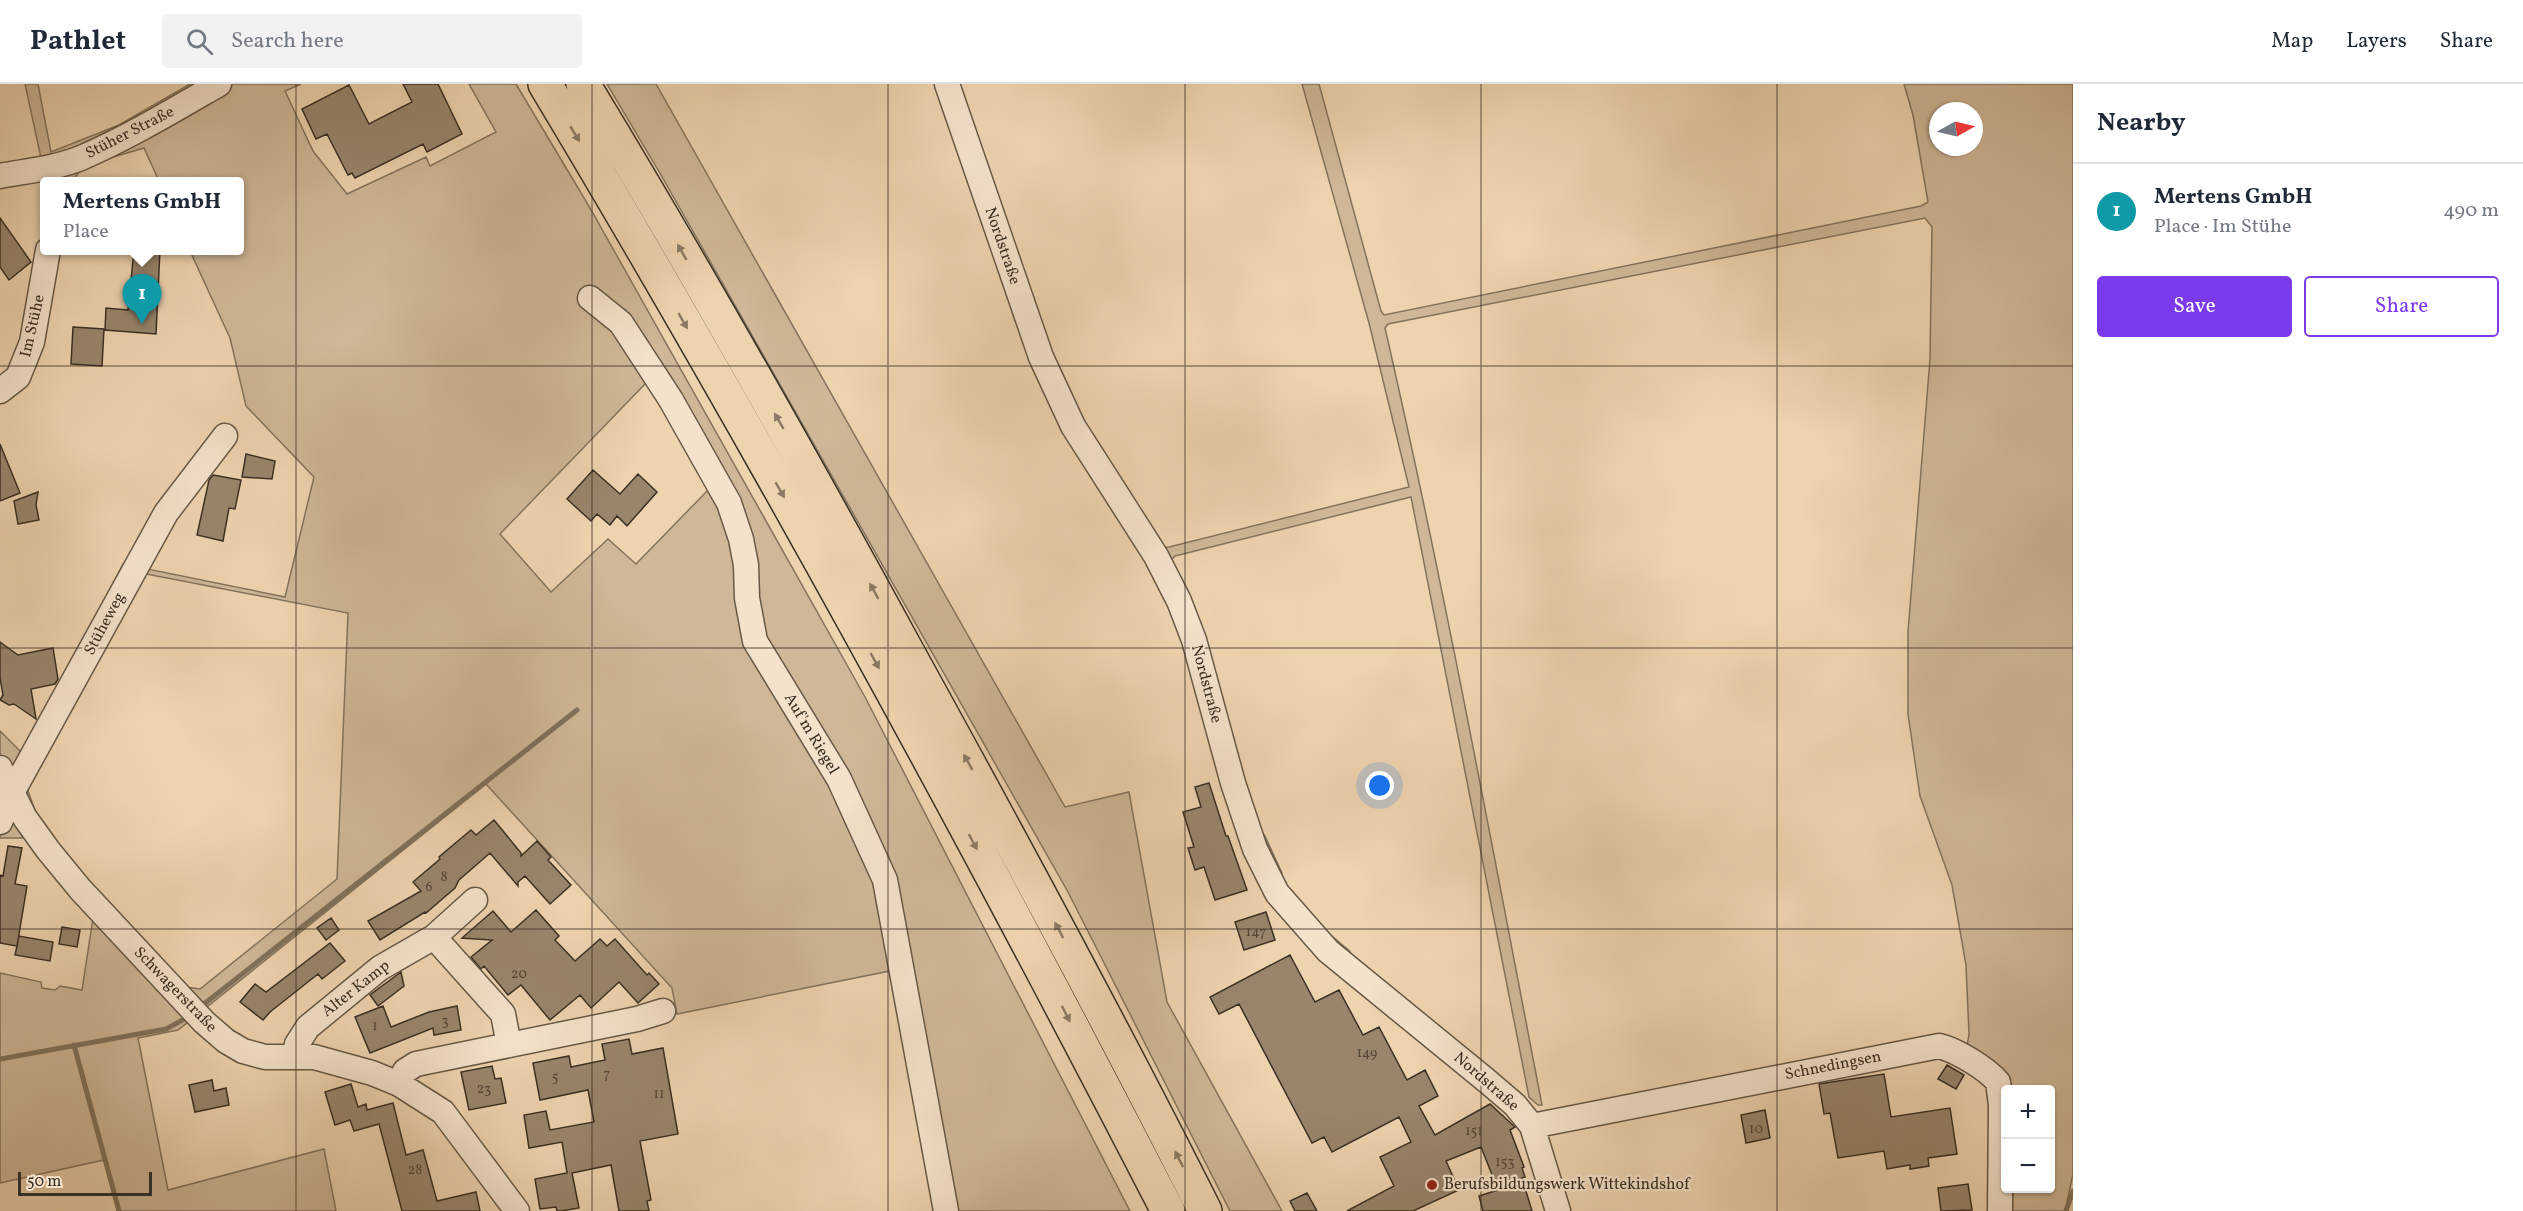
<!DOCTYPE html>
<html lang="en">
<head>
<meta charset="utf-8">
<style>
	body { margin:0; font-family:Vollkorn,serif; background:#f2f2f3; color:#1f2937 }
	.controls { position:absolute; right:18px; bottom:18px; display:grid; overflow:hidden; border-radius:6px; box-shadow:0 2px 4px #0004 }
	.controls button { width:54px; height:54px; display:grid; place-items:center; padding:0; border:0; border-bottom:2px solid #e0e1e3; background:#fff; color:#1f2937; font:30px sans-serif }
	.compass { position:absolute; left:1929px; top:18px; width:54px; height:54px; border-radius:50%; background:#fff; box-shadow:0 2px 4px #0004; rotate:82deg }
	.scale { position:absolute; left:18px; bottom:15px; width:134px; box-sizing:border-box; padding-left:6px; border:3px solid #3a3024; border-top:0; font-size:16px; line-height:21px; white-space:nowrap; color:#3a3024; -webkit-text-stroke:4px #f4e2cb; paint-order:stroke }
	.you { position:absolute; left:1380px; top:702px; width:21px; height:21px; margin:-15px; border:4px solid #fff; border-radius:50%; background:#1a73e8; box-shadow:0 0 0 9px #1a73e833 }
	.badge { display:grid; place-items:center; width:39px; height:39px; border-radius:50%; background:#7c3aed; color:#fff; font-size:20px; font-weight:700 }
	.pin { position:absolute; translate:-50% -50px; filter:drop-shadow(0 2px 3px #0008) }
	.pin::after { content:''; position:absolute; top:32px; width:21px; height:18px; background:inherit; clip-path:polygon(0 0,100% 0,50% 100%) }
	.popup { position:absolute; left:40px; top:93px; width:204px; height:78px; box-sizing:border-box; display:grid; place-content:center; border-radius:6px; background:#fff; filter:drop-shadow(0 2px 4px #0005); font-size:20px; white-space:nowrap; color:#747a83 }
	.popup b { font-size:22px; color:#1f2937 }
	.popup::after { content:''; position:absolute; left:50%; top:100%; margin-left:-12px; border:12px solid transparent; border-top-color:#fff }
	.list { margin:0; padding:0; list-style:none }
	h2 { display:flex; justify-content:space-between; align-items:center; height:78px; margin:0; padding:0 24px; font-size:26px }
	h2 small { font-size:20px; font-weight:400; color:#747a83 }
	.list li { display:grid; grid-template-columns:39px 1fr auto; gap:18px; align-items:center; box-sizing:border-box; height:96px; padding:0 24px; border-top:2px solid #e0e1e3 }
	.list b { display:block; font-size:22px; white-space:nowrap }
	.list p { margin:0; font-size:20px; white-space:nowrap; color:#747a83 }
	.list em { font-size:20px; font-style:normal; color:#747a83 }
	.actions { display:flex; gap:12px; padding:18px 24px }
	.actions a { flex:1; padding:14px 0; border:2px solid #7c3aed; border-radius:6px; text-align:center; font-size:21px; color:#7c3aed }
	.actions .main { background:#7c3aed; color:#fff }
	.icon { flex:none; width:33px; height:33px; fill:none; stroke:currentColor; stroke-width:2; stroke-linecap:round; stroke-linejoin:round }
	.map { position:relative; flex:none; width:2073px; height:1127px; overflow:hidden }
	header { display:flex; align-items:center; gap:36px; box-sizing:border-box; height:84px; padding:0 30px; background:#fff; border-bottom:2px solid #e0e1e3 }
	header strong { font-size:28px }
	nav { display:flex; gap:33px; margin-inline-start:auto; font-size:21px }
	.search { width:420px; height:54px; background:#f2f2f3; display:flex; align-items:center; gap:15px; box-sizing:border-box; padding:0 21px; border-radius:6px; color:#747a83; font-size:22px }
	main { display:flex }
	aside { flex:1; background:#fff }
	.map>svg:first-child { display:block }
</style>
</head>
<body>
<header>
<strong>Pathlet</strong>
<div class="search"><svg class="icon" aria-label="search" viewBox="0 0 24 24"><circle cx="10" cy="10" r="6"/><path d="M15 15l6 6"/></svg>Search here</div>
<nav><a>Map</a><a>Layers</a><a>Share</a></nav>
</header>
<main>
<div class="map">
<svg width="2073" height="1127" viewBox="0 0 2073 1127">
	<rect width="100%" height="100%" fill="#eed3af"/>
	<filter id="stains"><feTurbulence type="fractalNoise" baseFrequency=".00333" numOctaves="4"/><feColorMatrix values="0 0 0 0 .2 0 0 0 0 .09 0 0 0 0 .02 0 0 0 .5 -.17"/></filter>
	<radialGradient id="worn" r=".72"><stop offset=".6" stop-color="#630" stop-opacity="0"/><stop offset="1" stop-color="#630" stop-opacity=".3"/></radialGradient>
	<!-- green -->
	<path fill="#cfb797" stroke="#84745e" stroke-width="1.5" fill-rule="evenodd" d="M25,0H38L51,68L119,41L190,0H301L285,7L313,67L347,110L426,73L430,82L496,48L469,0H516L590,124L865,613L1130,1127H938L895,886L677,930L672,904L486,700L178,946L138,954L168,1106L324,1065L336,1127H118L104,1076L0,1099V889L41,898L42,904L55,906L60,902L82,906L93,834L29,754H0V647L21,668L72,579L123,480L285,513L314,393L246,322L230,254L190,167L240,166V98L159,97L144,64L83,82L73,97H46ZM647,298L711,403L636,480L608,455L551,508L500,450ZM141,489L348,529L337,795L200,905L186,903L67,775L37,732L28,707L31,695Z
		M607,0H656L1065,723L1129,708L1167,918L1282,1127H1230L1068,808L661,91Z
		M1302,0H1319L1381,227L1384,231L1921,122L1928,118L1913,31L1904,0H2073V1090L2065,1127H1998L1988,1001L1966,969L1969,950L1966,881L1952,801L1920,712L1908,630V548L1930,275L1932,143L1925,134L1388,240L1385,244C1444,501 1492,762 1542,1021H1538L1529,1013L1411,413L1175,472L1168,479L1159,464L1169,463L1409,403L1369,239ZM1938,27H1974V63H1938ZM2006,1006H2050V1104H2006Z"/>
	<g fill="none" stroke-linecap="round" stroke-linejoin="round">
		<!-- stream -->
		<path stroke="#81715b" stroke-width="5" d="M1263,752L1280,789
			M1330,853L1348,868
			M199,924L577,626
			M74,961L119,1127
			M0,975L166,945L190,932
			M2066,1127L2073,1107"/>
	</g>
	<!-- building -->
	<path fill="#98856c" stroke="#3a3024" stroke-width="1.5" d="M403,0H438L462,50L427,68L423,60L355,94L352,89L348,91L327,50L316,55L302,25L349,1L369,40L412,18Z
		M0,134L31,178L9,196L0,183Z
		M134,166H160L156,250L105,246L106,224L128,226Z
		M73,243L104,245L102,282L71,280Z
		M0,360L20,409L0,417Z
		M246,370L275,377L272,395L242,393Z
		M593,386L620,410L638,390L657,408L627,442L617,432L610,441L597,430L591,437L567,415Z
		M213,391L241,396L235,425L229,424L223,457L197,451L209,396Z
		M38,408L36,421L39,436L18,440L14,417Z
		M0,558L18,571L53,564L58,595L55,600L31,605L36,635L14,620L9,621L0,616L3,611L0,594Z
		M1209,699L1226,752H1228L1247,806L1215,816L1204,783L1195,786L1188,764L1194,763L1183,728L1201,723L1195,703Z
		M494,736L521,769V772L537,757L551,773L548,776L571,801L550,820L525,792L518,798V802L490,769L459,796L455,804L426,829L425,828L380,856L368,837L421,807L413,798L440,775L439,773L471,746L476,751Z
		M8,762L22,764L15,800L27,802L17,862L19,852L53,858L50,877L15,871L17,862L0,859V791L3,792Z
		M536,826L559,852L555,856L575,877L600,855L607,862L615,855L647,891L649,889L659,900L638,919L619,898L591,924L580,911L550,936L521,901L508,911L484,882L481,885L471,873L492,856L462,854L493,827L511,848Z
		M1266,828L1275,856L1244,866L1235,838Z
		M331,834L339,846L326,856L317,844Z
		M62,843L80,846L77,863L59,860Z
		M330,859L345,877L322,895L318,890L270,928L263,936L240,918L255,900L266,908Z
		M1290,871L1315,918L1339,906L1363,951L1379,943L1407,996L1425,986L1438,1012L1419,1022L1435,1051L1490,1020L1515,1043L1510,1046L1524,1083L1522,1084L1525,1093L1522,1094L1532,1127H1483L1479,1112L1498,1106L1481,1063L1446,1077L1459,1106L1413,1127H1347L1394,1102L1380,1073L1411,1058L1399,1033L1332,1068L1324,1053L1312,1059L1239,920L1219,930L1210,913Z
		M401,888L404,902L378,922L370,911Z
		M383,922L391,943L429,928L457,922L461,946L434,951L433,944L370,969L355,933Z
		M629,955L632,970L663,964L678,1050L640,1057L651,1116L647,1117L649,1127H619L611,1081L572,1089L579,1124L561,1127H557L556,1123L540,1125L535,1095L567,1089L562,1058L529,1064L524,1031L546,1027L550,1046L594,1038L588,1006L540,1016L533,979L569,972L571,983L605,976L602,960Z
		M1947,981L1964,991L1956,1005L1938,995Z
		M492,982L495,995L501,994L506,1019L469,1026L461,988Z
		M1884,990L1891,1033L1950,1024L1957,1070L1928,1074L1929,1082L1910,1085V1081L1887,1085L1884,1067L1838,1074L1830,1029L1824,1030L1819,1000Z
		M212,996L214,1007L226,1004L229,1021L195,1028L189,1001Z
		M351,1000L358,1023L366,1020L367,1026L393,1019L406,1071L423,1066L437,1117L476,1108L480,1127H402L379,1040L354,1047L350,1036L335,1041L325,1008Z
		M1765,1026L1770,1054L1746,1059L1741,1031Z
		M1968,1100L1972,1126L1941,1127L1938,1104Z
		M1307,1109L1317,1127H1295L1290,1117Z"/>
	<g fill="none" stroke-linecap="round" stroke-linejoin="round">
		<!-- minor casing -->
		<g stroke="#675947" stroke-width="27">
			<path id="minor" d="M947,0L1041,273L1073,342L1156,472L1179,517L1194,556L1233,699L1255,765L1277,809L1328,867L1487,997L1515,1021L1532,1042L1558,1127
				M0,92C27,87 56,84 81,74C129,53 174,26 219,0
				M590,214L621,239L671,316L729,419L741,455L746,481L747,514L755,557L839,695L885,796L946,1127
				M0,307L18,293L32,258L48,166
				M0,684L25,734L48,766L80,805L204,938L226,957L243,967L265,973H314L372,989L399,1000L443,1028L517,1127
				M0,738L13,707L166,429L225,352
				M434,853L503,930L509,961
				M294,972L297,960L308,943L380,884L434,853L475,816
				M399,1000L405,987L416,980L637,935L663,927
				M1532,1042L1939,962C1956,966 1986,984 1998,998L2001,1021L2000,1127"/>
		</g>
		<!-- highway casing -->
		<g stroke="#3a3024" stroke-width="36">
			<path id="highway" d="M545,0C766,368 971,745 1168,1127
				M583,0C696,186 803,376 907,567C1009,752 1110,938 1205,1127"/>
		</g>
		<!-- minor -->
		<use href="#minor" stroke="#f4e2cb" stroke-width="24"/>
		<!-- highway -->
		<use href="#highway" stroke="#eed3af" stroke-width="33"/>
	</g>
	<!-- one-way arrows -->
	<defs><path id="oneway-solid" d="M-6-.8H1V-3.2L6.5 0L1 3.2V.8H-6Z" transform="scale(1.5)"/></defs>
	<g fill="#8b7963">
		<use href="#oneway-solid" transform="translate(575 50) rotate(59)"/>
		<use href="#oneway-solid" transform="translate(682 168) rotate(-120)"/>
		<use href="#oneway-solid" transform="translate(683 237) rotate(60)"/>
		<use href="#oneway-solid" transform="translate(779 337) rotate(-120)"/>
		<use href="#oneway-solid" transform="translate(780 406) rotate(60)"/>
		<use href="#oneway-solid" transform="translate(874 507) rotate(-119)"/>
		<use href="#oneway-solid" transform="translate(875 577) rotate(61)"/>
		<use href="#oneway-solid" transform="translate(968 678) rotate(-119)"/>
		<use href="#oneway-solid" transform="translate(973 758) rotate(62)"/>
		<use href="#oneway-solid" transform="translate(1059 846) rotate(-118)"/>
		<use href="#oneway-solid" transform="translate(1066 930) rotate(63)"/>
		<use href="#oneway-solid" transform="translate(1179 1075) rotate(-117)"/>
	</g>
	<!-- grid -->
	<path fill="none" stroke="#3a3024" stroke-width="1.5" stroke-opacity="0.55" d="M296,0V1127M592,0V1127M888,0V1127M1185,0V1127M1481,0V1127M1777,0V1127M0,282H2073M0,564H2073M0,845H2073"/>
	<!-- markers -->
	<circle fill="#8f2418" stroke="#f4e2cb" stroke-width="2" cx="1432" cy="1101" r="6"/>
	<g text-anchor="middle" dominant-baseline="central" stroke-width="4.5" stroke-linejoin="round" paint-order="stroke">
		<!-- number labels -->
		<g font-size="14" fill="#524536">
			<text x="444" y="793">8</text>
			<text x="429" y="803">6</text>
			<text x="1256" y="848">147</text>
			<text x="519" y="890">20</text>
			<text x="445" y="937">3</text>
			<text x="375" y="942">1</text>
			<text x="1367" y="969">149</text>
			<text x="607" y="990">7</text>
			<text x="555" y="993">5</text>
			<text x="484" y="1005">23</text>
			<text x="659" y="1010">11</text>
			<text x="1756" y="1045">10</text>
			<text x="1474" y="1047">151</text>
			<text x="1505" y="1078">153</text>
			<text x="415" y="1086">28</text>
		</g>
		<!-- street labels -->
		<g font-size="16" fill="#3a3024" stroke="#f4e2cb">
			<text transform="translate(130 49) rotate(-27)">Stüher Straße</text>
			<text transform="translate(1002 162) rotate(71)">Nordstraße</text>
			<text transform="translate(33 242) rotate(-77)">Im Stühe</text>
			<text transform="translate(105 540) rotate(-62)">Stüheweg</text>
			<text transform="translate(1206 600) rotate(75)">Nordstraße</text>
			<text transform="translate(811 650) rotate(59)">Auf'm Riegel</text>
			<text transform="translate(356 905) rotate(-38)">Alter Kamp</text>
			<text transform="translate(175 906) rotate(46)">Schwagerstraße</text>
			<text transform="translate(1833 982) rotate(-11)">Schnedingsen</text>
			<text transform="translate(1486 998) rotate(41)">Nordstraße</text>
		</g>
		<!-- poi labels -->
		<g font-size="16" fill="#3a3024" stroke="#f4e2cb" text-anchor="start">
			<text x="1444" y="1101">Berufsbildungswerk Wittekindshof</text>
		</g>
	</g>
	<rect width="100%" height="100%" filter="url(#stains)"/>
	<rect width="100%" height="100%" fill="url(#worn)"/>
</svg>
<div class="controls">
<button>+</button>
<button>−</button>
</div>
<svg class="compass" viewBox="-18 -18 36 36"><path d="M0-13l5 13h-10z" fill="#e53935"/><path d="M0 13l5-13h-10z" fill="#747a83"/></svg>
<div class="scale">50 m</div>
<div class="you"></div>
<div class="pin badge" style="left:142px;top:240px;background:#0f9aa8">1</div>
<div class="popup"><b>Mertens GmbH</b>Place</div>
</div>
<aside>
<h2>Nearby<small></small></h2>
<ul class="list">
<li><span class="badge" style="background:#0f9aa8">1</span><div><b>Mertens GmbH</b><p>Place · Im Stühe</p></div><em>490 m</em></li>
</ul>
<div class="actions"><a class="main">Save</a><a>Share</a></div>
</aside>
</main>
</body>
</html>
